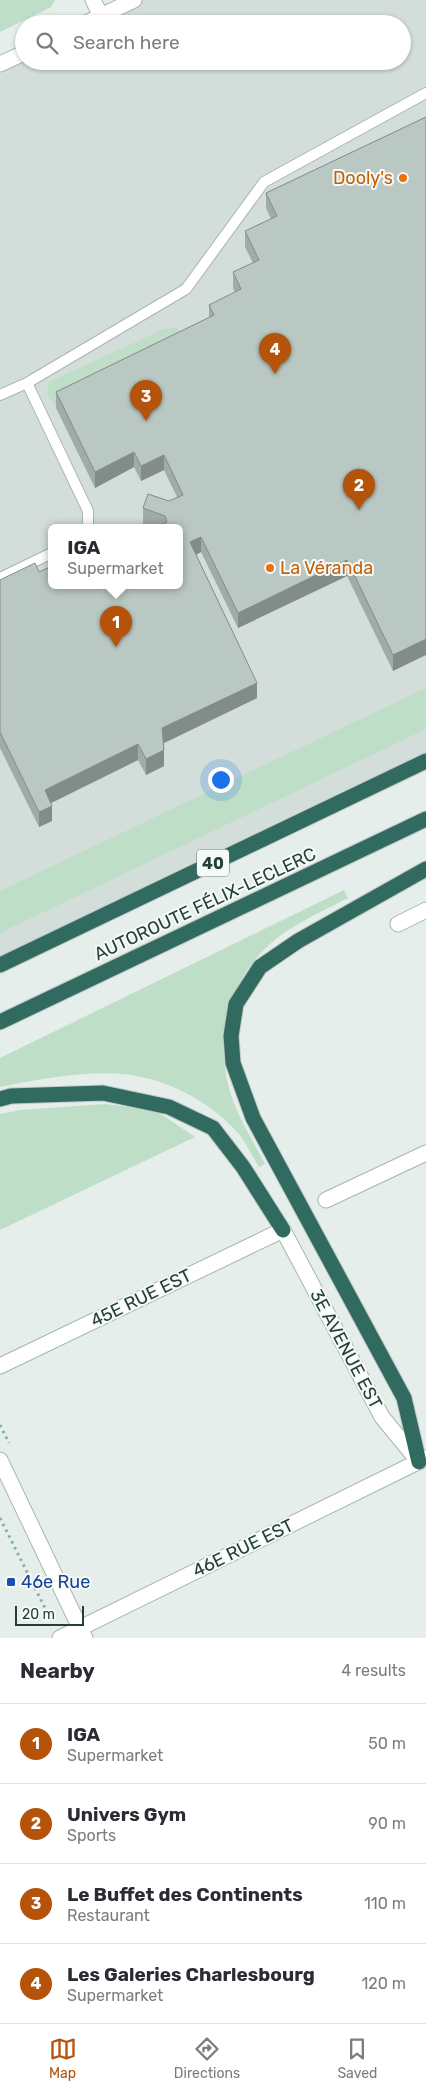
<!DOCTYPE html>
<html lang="en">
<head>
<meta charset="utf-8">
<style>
	body { margin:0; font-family:Rubik,sans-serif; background:#f7f7f7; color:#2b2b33 }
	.scale { position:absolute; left:15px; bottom:12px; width:69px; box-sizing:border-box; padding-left:5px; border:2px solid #243f38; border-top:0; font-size:14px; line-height:18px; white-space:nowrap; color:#243f38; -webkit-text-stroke:4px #f5faf8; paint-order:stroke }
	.you { position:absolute; left:220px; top:779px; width:18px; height:18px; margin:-12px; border:4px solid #fff; border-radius:50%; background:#1a73e8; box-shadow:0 0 0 8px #1a73e833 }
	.badge { display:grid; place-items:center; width:32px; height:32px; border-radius:50%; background:#b45309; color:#fff; font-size:16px; font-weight:700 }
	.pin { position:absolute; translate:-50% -41px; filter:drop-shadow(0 1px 2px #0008) }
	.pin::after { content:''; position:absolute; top:26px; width:18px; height:15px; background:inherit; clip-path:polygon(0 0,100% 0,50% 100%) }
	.popup { position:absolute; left:48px; top:524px; width:135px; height:65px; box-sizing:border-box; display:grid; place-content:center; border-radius:8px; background:#fff; filter:drop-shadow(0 1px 4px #0005); font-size:16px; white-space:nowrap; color:#7c7c81 }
	.popup b { font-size:19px; color:#2b2b33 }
	.popup::after { content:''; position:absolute; left:50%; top:100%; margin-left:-10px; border:10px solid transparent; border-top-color:#fff }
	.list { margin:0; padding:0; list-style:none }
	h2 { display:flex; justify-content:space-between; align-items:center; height:65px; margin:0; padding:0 20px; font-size:21px }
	h2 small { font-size:16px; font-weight:400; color:#7c7c81 }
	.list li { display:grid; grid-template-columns:32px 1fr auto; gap:15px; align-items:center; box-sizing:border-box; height:80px; padding:0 20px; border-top:1px solid #e1e1e2 }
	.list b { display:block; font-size:19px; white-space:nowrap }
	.list p { margin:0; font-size:16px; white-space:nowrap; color:#7c7c81 }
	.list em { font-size:16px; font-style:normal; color:#7c7c81 }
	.icon { flex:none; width:28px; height:28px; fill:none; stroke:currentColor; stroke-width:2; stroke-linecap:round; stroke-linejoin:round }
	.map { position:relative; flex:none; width:426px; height:1638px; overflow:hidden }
	.search { position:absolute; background:#fff; box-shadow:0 1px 4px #0004; left:15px; right:15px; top:15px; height:55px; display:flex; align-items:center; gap:12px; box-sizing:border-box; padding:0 18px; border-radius:28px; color:#7c7c81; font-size:19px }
	.sheet { height:385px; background:#fff }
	nav { display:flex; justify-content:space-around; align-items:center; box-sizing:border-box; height:70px; border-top:1px solid #e1e1e2; background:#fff; font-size:14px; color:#7c7c81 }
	nav a { display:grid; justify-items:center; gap:2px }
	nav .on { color:#b45309 }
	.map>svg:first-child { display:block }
</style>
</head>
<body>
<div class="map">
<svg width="426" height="1638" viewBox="0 0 426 1638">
	<rect width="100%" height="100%" fill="#e5eeea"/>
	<!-- built -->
	<path fill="#d3ddd9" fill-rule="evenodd" d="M134,0H426V761L0,965V64L24,61H402V24H84ZM52,528H180V586H52Z"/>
	<!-- green -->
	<path fill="#bedec7" d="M0,0H55L51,7L0,32Z
		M175,328L194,341L56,408L47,392L49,382L164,329Z
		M426,688V729L0,933V891Z
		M344,890L348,898C327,909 304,919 284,933C236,966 215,1024 227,1080C233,1110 251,1137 265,1164L259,1167C252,1156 247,1144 239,1134C214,1105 175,1083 137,1076C101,1068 36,1079 0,1087V1058Z
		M105,1104L155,1110L195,1137L0,1230V1114L20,1110Z"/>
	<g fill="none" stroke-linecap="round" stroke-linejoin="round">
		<!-- service casing -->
		<g stroke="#a7b6b1" stroke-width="12">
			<path id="service" d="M27,383L88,511V523L86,528
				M0,395L27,383L186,289L264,182L426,93
				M0,578L52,553"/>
		</g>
		<!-- minor casing -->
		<g stroke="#a7b6b1" stroke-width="17">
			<path id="minor" d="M93,0L101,16
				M398,924L426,910
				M326,1200L426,1153
				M0,1366L283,1230
				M80,1628L85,1638"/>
		</g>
		<!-- tertiary casing -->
		<g stroke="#a7b6b1" stroke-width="17">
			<path id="tertiary" d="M84,24L134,0
				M0,64L24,53
				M283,1230L382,1417L419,1462
				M0,1460L80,1628
				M60,1638L426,1458"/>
		</g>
		<!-- motorway casing -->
		<g stroke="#c2c9c7" stroke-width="17">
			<path id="motorway" d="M0,965L426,761
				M0,1022L426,819
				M0,1099L11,1096L103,1093L169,1107L213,1128L243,1167L283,1230
				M419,1462L404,1398L253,1118L233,1063L231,1036L236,1004L260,967L298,941L426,869"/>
		</g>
		<!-- path -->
		<path stroke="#86b0a4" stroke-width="3" stroke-dasharray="2.5 4" stroke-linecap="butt" d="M0,1425L9,1443
			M0,1518L52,1622"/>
		<!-- service -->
		<use href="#service" stroke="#fff" stroke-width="10"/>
		<!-- minor -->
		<use href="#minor" stroke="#fff" stroke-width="15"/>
		<!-- tertiary -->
		<use href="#tertiary" stroke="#fff" stroke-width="15"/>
		<!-- motorway -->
		<use href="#motorway" stroke="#316b60" stroke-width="15"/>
	</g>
	<!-- wall -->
	<path fill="#a0aca8" d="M426,117L393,671L347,576L238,628L201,552L196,555L257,698L164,743V766L146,775L138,760L51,803L52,821L39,827L0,748V580L39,572L52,586L155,528L143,524V508L169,501L177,497L164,470L141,481L134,467L95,488L56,408V392L209,318V305L235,292L233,288V272L253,263L245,247V231L271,219L266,208V193Z"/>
	<!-- shaded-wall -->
	<path fill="#828c88" d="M134,452V467L95,488V472Z
		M164,455V470L141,481V466Z
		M201,537V552L190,558V542Z
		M347,560V576L238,628V613Z
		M426,639V655L393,671V655Z
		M257,683V698L162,744V728Z
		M138,744V760L45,806V790Z
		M164,750V766L146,775V759Z
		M52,806V821L39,827V812Z"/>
	<!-- building -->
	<path fill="#bac8c3" stroke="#828c88" d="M426,117V639L393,655L347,560L238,613L201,537L190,542L257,683L162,728L164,750L146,759L138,744L45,790L52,806L39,812L0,732V580L35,563L39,572L52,566V586H180V528H154L167,522L165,516L143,508L148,494L169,501L183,495L164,455L141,466L134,452L95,472L56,392L214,315L209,305L241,289L233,272L259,260L245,231L277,216L266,193Z"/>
	<!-- markers -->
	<g fill="#e8710a" stroke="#f5faf8" stroke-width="2">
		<circle cx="403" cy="178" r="5"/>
		<circle cx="270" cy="568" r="5"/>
	</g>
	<rect fill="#1a4fb4" stroke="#f5faf8" stroke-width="2" x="6" y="1577" width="10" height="10" rx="2.5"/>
	<g text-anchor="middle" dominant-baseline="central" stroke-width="4" stroke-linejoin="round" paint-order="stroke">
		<!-- shield labels -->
		<rect fill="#f5faf8" stroke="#637772" stroke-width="1" x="197" y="849.5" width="32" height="27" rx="4"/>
		<g font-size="16" font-weight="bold" fill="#243f38">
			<text x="213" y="863">40</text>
		</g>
		<!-- food labels -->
		<g font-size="18" fill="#c56008" stroke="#f5faf8" text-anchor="end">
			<text x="393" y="178">Dooly's</text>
			<text x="280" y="568" text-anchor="start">La Véranda</text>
		</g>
		<!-- street labels -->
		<g font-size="18" fill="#243f38" stroke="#f5faf8">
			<text transform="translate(205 904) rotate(-25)">AUTOROUTE FÉLIX-LECLERC</text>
			<text transform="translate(141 1298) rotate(-26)">45E RUE EST</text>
			<text transform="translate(346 1349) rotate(62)">3E AVENUE EST</text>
			<text transform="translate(243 1548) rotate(-26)">46E RUE EST</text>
		</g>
		<!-- transit labels -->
		<g font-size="18" fill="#164399" stroke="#f5faf8" text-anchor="start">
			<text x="21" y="1582">46e Rue</text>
		</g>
	</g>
</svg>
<div class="scale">20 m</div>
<div class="you"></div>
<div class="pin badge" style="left:116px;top:647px">1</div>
<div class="popup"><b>IGA</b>Supermarket</div>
<div class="pin badge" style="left:359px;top:510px">2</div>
<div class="pin badge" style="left:146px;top:421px">3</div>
<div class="pin badge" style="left:275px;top:374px">4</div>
<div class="search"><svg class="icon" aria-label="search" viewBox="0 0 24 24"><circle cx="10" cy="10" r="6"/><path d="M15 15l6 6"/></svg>Search here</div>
</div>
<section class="sheet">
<h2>Nearby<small>4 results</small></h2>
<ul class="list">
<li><span class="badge">1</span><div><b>IGA</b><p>Supermarket</p></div><em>50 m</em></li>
<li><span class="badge">2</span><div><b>Univers Gym</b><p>Sports</p></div><em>90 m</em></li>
<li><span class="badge">3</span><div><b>Le Buffet des Continents</b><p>Restaurant</p></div><em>110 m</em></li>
<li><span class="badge">4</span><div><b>Les Galeries Charlesbourg</b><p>Supermarket</p></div><em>120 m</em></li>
</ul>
</section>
<nav>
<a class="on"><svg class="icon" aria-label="map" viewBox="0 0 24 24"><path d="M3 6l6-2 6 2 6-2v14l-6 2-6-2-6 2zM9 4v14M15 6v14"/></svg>Map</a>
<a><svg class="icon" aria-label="directions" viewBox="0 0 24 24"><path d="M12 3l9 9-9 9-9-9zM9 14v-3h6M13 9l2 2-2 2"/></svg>Directions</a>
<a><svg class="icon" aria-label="saved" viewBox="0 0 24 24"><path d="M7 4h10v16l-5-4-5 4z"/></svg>Saved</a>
</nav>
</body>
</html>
